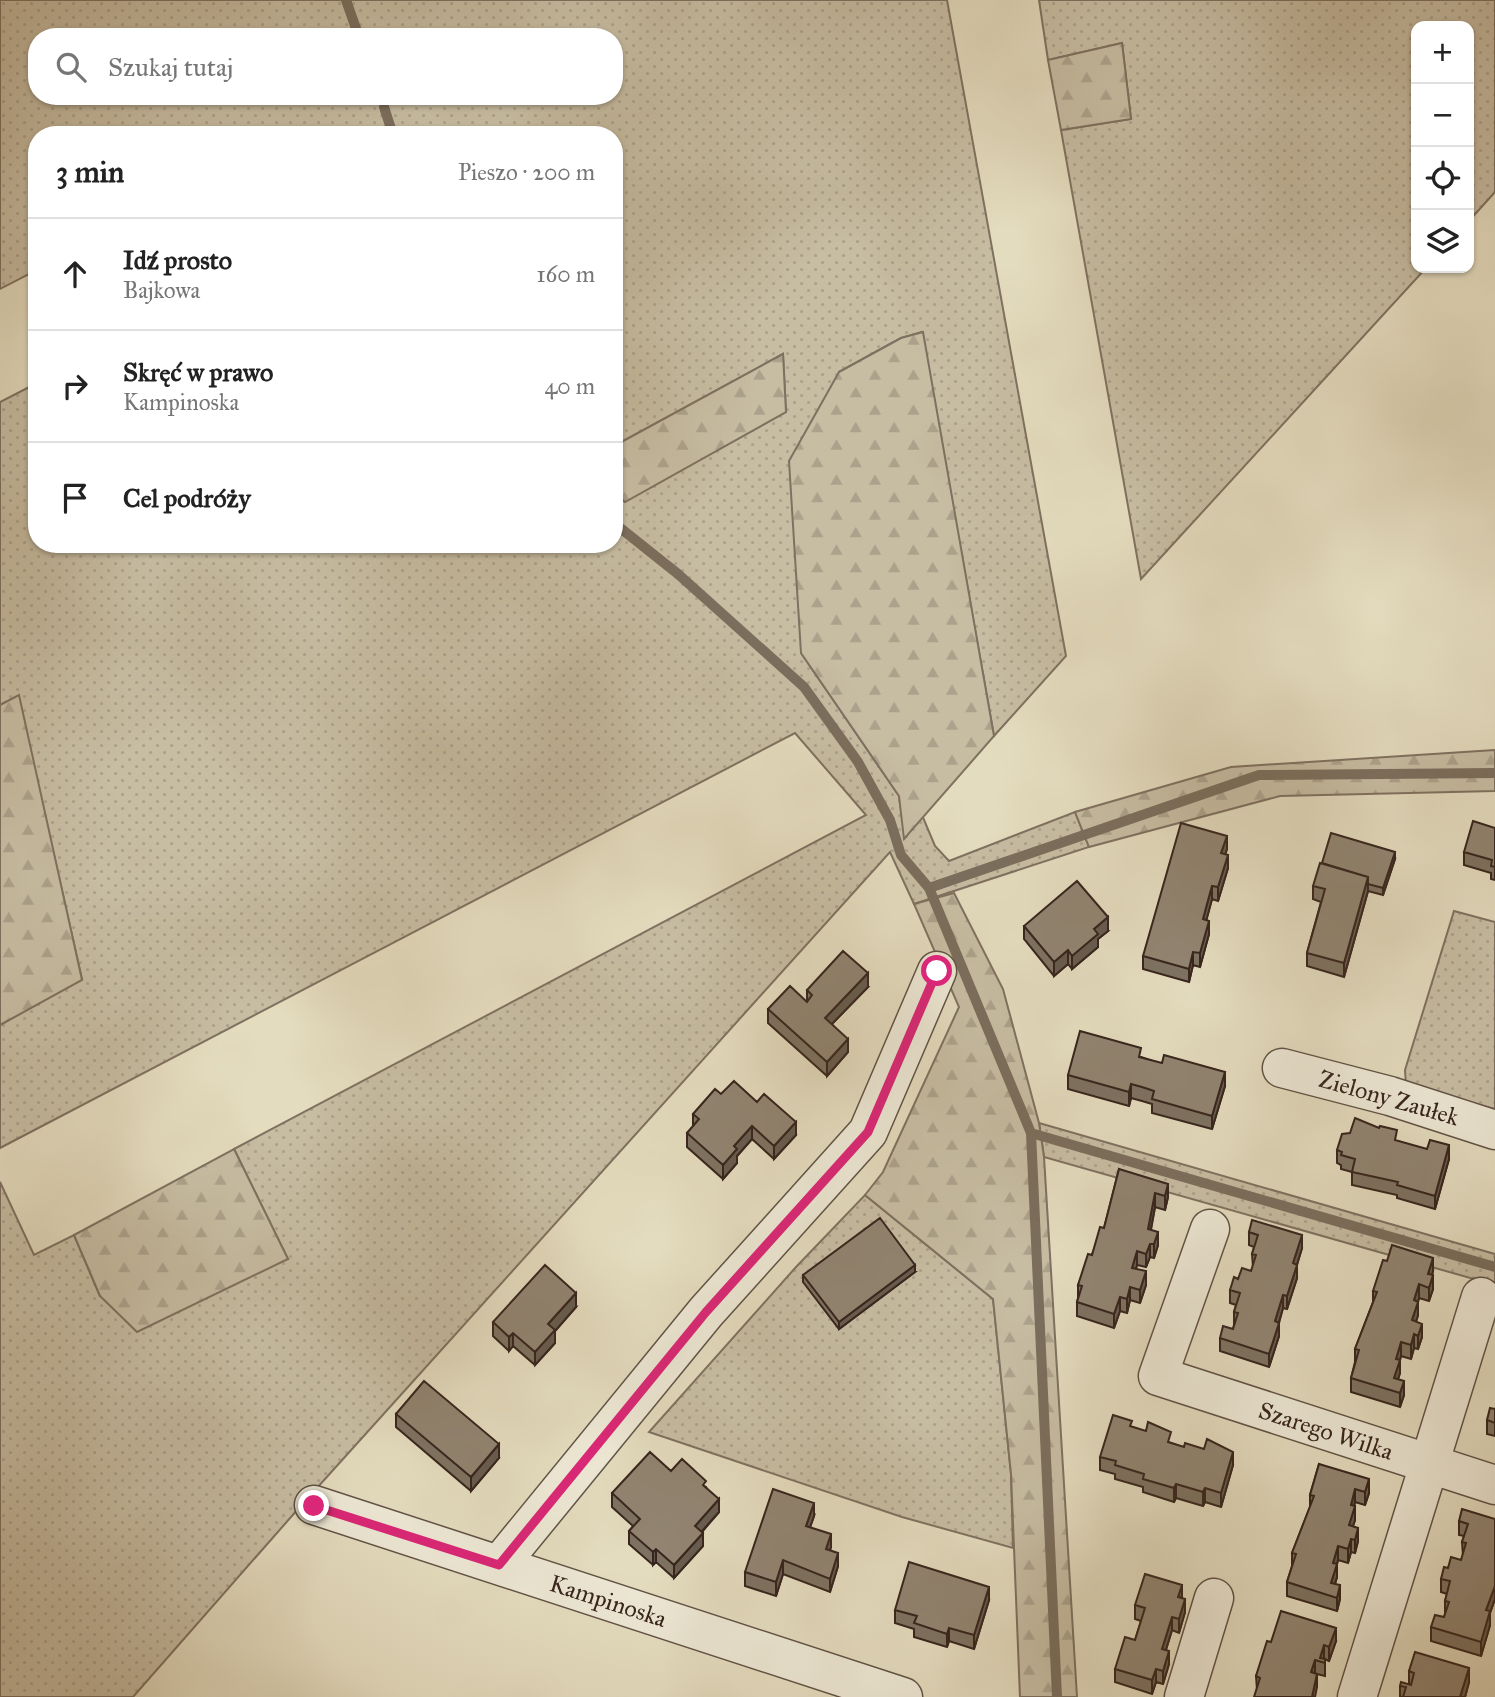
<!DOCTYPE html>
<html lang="pl">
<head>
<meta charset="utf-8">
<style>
	body { margin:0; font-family:"IM FELL Great Primer",serif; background:#f6f6f6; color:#222 }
	.controls { position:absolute; right:21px; top:21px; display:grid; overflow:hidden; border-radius:14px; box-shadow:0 2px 5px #0004 }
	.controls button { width:63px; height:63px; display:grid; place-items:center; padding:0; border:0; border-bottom:2px solid #e0e0e0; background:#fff; color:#222; font:35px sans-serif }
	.stop { position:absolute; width:21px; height:21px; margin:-16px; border:5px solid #db2777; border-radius:50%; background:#fff }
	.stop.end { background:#db2777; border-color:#fff; box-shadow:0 2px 7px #0008 }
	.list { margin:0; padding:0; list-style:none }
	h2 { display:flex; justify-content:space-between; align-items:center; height:91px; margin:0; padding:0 28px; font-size:30px }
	h2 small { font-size:23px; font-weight:400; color:#767676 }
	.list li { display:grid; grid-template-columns:46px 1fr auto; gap:21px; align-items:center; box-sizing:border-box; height:112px; padding:0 28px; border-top:2px solid #e0e0e0 }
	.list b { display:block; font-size:26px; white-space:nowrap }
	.list p { margin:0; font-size:23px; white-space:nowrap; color:#767676 }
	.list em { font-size:23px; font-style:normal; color:#767676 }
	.icon { flex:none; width:38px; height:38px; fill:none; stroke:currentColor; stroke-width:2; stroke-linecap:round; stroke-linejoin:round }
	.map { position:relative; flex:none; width:1495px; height:1697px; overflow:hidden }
	.search { position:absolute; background:#fff; box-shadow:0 2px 5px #0004; left:28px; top:28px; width:595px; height:77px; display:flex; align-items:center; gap:18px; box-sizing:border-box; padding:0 24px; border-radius:28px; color:#767676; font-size:26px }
	.panel { position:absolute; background:#fff; box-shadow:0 2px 5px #0004; left:28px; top:126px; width:595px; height:427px; border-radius:28px }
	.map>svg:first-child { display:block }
</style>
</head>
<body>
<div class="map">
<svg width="1495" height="1697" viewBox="0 0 1495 1697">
	<defs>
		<pattern id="grass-dots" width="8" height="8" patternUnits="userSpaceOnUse" patternTransform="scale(1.75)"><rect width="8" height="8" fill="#c7bda3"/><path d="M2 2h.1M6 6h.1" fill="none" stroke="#aca28c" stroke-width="1.8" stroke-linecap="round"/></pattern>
		<pattern id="forest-firs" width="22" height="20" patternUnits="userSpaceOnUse" patternTransform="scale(1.75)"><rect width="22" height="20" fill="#c7bda3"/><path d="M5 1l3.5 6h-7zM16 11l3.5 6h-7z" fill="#aca28c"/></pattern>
	</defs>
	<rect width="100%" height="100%" fill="#e4dcbf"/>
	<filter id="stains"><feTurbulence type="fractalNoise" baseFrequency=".00286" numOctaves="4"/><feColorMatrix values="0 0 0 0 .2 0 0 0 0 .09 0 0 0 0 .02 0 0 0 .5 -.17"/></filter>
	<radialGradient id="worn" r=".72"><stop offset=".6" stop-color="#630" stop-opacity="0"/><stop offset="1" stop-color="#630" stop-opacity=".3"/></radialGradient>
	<!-- grass -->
	<path fill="url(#grass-dots)" stroke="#7f7160" stroke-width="2" fill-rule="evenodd" d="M0,0H947L1066,656L994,736L922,332L901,338L839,372L801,653L899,796L905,838L922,815L935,846L949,861L1075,812L1089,847L914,904L890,852L298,1509L133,1697H0V1182L34,1255L74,1235L100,1296L288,1259L234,1149L866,815L795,733L0,1148V1025L82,979L18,696L0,705V402L37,383V544H614V493L625,501L786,412L783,354L614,446V135H37V270L0,289ZM37,37H614V96H37Z
		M1039,0H1495V192L1469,221V26H1416V268H1426L1141,579L1061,130L1131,119L1122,43L1048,60Z
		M1454,911L1495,922V1109L1406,1085L1405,1070Z
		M1039,1123L1495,1254V1285L1044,1157Z
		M865,1195L993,1299L1011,1474L1013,1548L902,1517L649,1432L796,1267Z"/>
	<!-- forest -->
	<path fill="url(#forest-firs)" stroke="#7f7160" stroke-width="2" d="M1122,43L1131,119L1061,130L1048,60Z
		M923,332L994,736L904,839L899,796L801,653L789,461L839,372L901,338Z
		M783,354L786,412L625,502L614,493V446Z
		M19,695L82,980L0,1025V705Z
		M1495,750V791L1280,796L1089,847L1075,812L1231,767Z
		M954,893L1003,989L1039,1123L1044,1157L1077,1697H1020L1011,1474L993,1299L865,1195L883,1172L959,1007L914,904Z
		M234,1149L288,1259L137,1332L100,1296L74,1235Z"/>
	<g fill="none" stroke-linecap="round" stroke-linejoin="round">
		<!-- stream -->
		<path stroke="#7b6e5d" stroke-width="10" d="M346,0L359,37
			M384,107L393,135
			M614,523L678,574L804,687L858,762L890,820L901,855L929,888L1031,1133L1057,1697
			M929,888L1259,775L1495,773
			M1031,1133L1495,1267"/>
		<!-- minor casing -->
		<g stroke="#625346" stroke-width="41">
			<path id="minor" d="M1282,1068L1390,1096L1495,1130
				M1210,1229L1158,1376L1495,1485
				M314,1505L903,1697
				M499,1565L706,1312L868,1132L937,971
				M1184,1697L1214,1598
				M1357,1697L1481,1297"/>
		</g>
		<!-- minor -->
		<use href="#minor" stroke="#ede8d5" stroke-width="38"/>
	</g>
	<!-- wall -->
	<path fill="#7d7261" stroke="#37251d" stroke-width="2" d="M1495,828V880L1491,879V873L1464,865V852Z
		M1227,849L1225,854L1228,868L1218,901L1212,899L1207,917L1206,920L1209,934L1200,967L1193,965L1189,982L1143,969V956Z
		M1395,859L1383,895L1368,891L1344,977L1307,966V953L1321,902L1313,899V886Z
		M1024,926L1108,931L1098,939V947L1072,969L1068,964L1054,976L1024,939Z
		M868,987L832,1024L848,1052L827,1076L768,1023V1009L807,1002V990Z
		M1141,1057L1225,1086L1212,1129L1152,1113V1104L1142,1101L1131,1098L1129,1106L1068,1089V1075Z
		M721,1094L796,1135L774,1159L752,1139L737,1156V1163L723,1179L687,1147V1133L693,1127V1114Z
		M1397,1141L1449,1159L1435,1209L1397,1198V1195L1352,1185V1172L1341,1169V1165L1337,1163V1150Z
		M1119,1169L1168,1197L1165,1210L1155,1207L1151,1230L1158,1245L1154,1258L1150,1257L1146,1267L1137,1265L1136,1269L1146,1285L1140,1303L1130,1300L1127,1313L1120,1311L1114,1328L1077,1316V1302L1078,1298V1285L1104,1228Z
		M1249,1232L1302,1248L1297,1265V1278L1287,1309L1283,1308L1279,1323V1336L1269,1367L1220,1351V1338L1233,1329L1234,1325V1312L1236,1305L1230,1303V1290L1238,1279L1251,1271L1253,1267L1252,1254L1254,1247L1249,1245Z
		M1433,1271L1432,1275L1433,1289L1429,1301L1419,1298L1418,1302V1315L1416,1322L1422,1337L1418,1349L1414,1348L1411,1359L1401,1356L1400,1360V1373L1398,1379L1404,1395L1400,1407L1351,1392V1378L1355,1362V1349L1373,1302V1291Z
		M915,1272L839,1329L803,1282V1275Z
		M576,1307L555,1331V1343L535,1365L513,1346L509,1351L493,1336V1322Z
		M1495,1409V1436L1487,1434V1420Z
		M396,1414L499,1458L471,1491L396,1427Z
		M1132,1427L1171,1443L1233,1465L1221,1507L1205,1502L1203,1506L1176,1498L1174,1502L1143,1492V1487L1115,1479V1474L1100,1470V1457Z
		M1319,1464L1369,1493L1365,1505L1355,1502L1354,1506L1355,1520L1353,1526L1358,1541L1355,1553L1351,1552L1348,1563L1338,1560L1337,1564V1577L1335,1584L1340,1599L1337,1611L1287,1596V1582L1292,1566V1553L1310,1507V1495Z
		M671,1471L706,1487L719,1512L702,1532L703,1546L674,1578L656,1562L653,1565L629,1544V1531L633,1526L612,1507V1493Z
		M814,1516L810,1527L831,1547L830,1550L838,1566L830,1592L783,1574L776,1596L745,1586V1572Z
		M1495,1519V1599L1490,1613V1625L1481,1656L1431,1641V1627L1444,1617L1445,1614V1601L1447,1594L1441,1592V1579L1448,1568L1461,1560L1463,1556L1462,1542L1464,1536L1459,1535V1521Z
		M1182,1598L1185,1612L1179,1633L1172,1630L1166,1650L1169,1664L1163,1684L1156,1682L1152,1694L1115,1682V1669L1135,1640L1141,1621L1135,1619V1605Z
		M989,1600L974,1649L949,1641L947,1647L914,1637V1629L895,1623V1610Z
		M1336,1641L1329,1661L1325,1659V1676L1317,1674V1687L1257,1690L1256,1676L1271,1642Z
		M1409,1671L1469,1682L1465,1697H1400V1686L1409,1684Z"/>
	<!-- shaded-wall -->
	<path fill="#665c4f" stroke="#37251d" stroke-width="2" d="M1227,836V849L1221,867V853Z
		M1395,852V859L1383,895V888Z
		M1228,855V868L1218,901V887Z
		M1368,877V891L1344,977V963Z
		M1212,886V899L1203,933V919Z
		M1108,917V931L1098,939V947L1072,969V956L1094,929Z
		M1209,921V934L1200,967V953Z
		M1068,950V964L1054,976V962Z
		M1193,952V965L1189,982V969Z
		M868,973V987L825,1031V1018Z
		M848,1039V1052L827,1076V1062Z
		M1225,1072V1086L1212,1129V1116Z
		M1131,1084V1098L1129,1106V1092Z
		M796,1122V1135L774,1159V1146Z
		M752,1126V1139L737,1156V1163L723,1179V1165L734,1146Z
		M1449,1145V1159L1435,1209V1196Z
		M1168,1184V1197L1165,1210V1196Z
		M1155,1193V1207L1148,1243V1229Z
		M1158,1232V1245L1154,1258V1244Z
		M1302,1235V1248L1293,1277V1263Z
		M1150,1244V1257L1146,1267V1254Z
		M1137,1251V1265L1132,1281V1268Z
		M1433,1258V1271L1428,1287V1274Z
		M915,1265V1272L839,1329V1322Z
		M1297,1265V1278L1287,1309V1296Z
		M1146,1271V1285L1140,1303V1290Z
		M1433,1275V1289L1429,1301V1288Z
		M1419,1284V1298L1414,1314V1300Z
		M1130,1287V1300L1127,1313V1299Z
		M576,1293V1307L555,1331V1343L535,1365V1352L548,1324Z
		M1283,1295V1308L1275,1335V1321Z
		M1120,1297V1311L1114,1328V1314Z
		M1418,1302V1315L1412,1334V1320Z
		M1279,1323V1336L1269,1367V1354Z
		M1422,1324V1337L1418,1349V1336Z
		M513,1333V1346L509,1351V1337Z
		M1414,1334V1348L1411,1359V1345Z
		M1401,1342V1356L1396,1372V1359Z
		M1400,1360V1373L1394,1391V1378Z
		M1404,1381V1395L1400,1407V1393Z
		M499,1444V1458L471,1491V1477Z
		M1233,1452V1465L1221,1507V1493Z
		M1369,1479V1493L1365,1505V1492Z
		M1176,1484V1498L1174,1502V1488Z
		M1205,1488V1502L1203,1506V1492Z
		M1355,1489V1502L1351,1518V1505Z
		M719,1499V1512L695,1539V1526Z
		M814,1503V1516L806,1539V1526Z
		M1355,1506V1520L1349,1538V1525Z
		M1358,1528V1541L1355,1553V1540Z
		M703,1533V1546L674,1578V1565Z
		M831,1534V1547L826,1562V1549Z
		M1351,1539V1552L1348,1563V1549Z
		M1338,1546V1560L1333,1576V1563Z
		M656,1549V1562L653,1565V1552Z
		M838,1553V1566L830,1592V1579Z
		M783,1560V1574L776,1596V1582Z
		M1337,1564V1577L1331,1596V1583Z
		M1182,1585V1598L1178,1597Z
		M1340,1585V1599L1337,1611V1598Z
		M1495,1586V1599L1490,1613V1625L1481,1656V1642L1486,1610Z
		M989,1587V1600L974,1649V1635Z
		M1185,1599V1612L1179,1633V1619Z
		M1172,1617V1630L1162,1662V1649Z
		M949,1628V1641L947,1647V1634Z
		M1336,1628V1641L1329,1661V1647Z
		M1324,1645V1659L1320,1658Z
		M1169,1651V1664L1163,1684V1671Z
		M1315,1660V1674L1311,1672Z
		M1469,1668V1682L1465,1697H1460Z
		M1156,1669V1682L1152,1694V1680Z
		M1317,1674V1687L1315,1697H1312Z"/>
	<!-- building -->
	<path fill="#918471" stroke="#37251d" stroke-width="2" d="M1473,821L1495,828V867L1491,866L1492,860L1464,852Z
		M1181,823L1227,836L1221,853L1228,855L1218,887L1212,886L1207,904L1203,919L1209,921L1200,953L1193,952L1189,969L1143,956Z
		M1331,833L1395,852L1383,888L1368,884V877L1322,863Z
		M1320,863L1368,877L1344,963L1307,953L1325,889L1313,886Z
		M1077,881L1108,917L1094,929L1098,934L1072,956L1068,950L1054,962L1024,926Z
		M843,951L868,973L825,1018L848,1039L827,1062L768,1009L790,986L807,1002L812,995L807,990Z
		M1080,1031L1141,1048L1139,1057L1162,1063L1164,1055L1225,1072L1212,1116L1152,1099L1154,1091L1142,1087L1131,1084L1129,1092L1068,1075Z
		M734,1081L757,1102L764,1094L796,1122L774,1146L752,1126L734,1146L737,1149L723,1165L687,1133L699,1119L693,1114L715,1089L721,1094Z
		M1355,1118L1379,1128L1380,1126L1397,1130L1395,1140L1427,1149L1430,1140L1449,1145L1435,1196L1397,1185L1398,1182L1352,1172L1355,1159L1341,1155L1342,1152L1337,1150L1342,1134L1350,1133Z
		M1119,1169L1168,1184L1165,1196L1155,1193L1148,1229L1158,1232L1154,1244H1150L1146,1254L1137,1251L1132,1268L1146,1271L1140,1290L1130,1287L1127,1299L1120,1297L1114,1314L1077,1302L1082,1286L1078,1285L1088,1254L1092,1255L1100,1227L1104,1228Z
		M880,1218L915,1265L839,1322L803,1275Z
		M1252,1220L1302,1235L1293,1263L1297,1265L1287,1296L1283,1295L1275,1321L1279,1323L1269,1354L1220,1338L1223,1326L1233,1329L1238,1313L1234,1312L1240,1293L1230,1290L1234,1277L1238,1279L1242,1268L1251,1271L1256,1255L1252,1254L1258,1235L1249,1232Z
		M1392,1245L1433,1258L1428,1274L1433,1275L1429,1288L1419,1284L1414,1300L1418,1302L1412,1320L1422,1324L1418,1336L1414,1334L1411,1345L1401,1342L1396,1359L1400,1360L1394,1378L1404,1381L1400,1393L1351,1378L1359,1350L1355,1349L1377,1292L1373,1291L1383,1260L1387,1261Z
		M545,1265L576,1293L548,1324L555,1330L535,1352L513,1333L509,1337L493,1322Z
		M424,1381L499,1444L471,1477L396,1414Z
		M1490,1408L1495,1409V1423L1487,1420Z
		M1113,1415L1132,1421L1130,1426L1146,1431L1148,1422L1171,1432L1168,1442L1184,1447L1185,1443L1204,1449L1207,1439L1233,1452L1221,1493L1205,1488L1203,1492L1176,1484L1174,1488L1143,1479L1144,1474L1115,1465L1116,1461L1100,1457Z
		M650,1452L671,1471L682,1459L706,1481L703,1485L719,1499L695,1526L703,1533L674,1565L656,1549L653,1552L629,1531L640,1519L612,1493Z
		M1319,1464L1369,1479L1365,1492L1355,1489L1351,1505L1355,1506L1349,1525L1358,1528L1355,1540L1351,1539L1348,1549L1338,1546L1333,1563L1337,1564L1331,1583L1340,1585L1337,1598L1287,1582L1296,1554L1292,1553L1314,1496L1310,1495Z
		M773,1489L814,1503L806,1526L831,1534L826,1549L838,1553L830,1579L783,1560L776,1582L745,1572Z
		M1462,1509L1495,1519V1586L1486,1610L1490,1611L1481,1642L1431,1627L1435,1615L1444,1617L1449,1602L1445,1601L1450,1581L1441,1579L1444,1567L1448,1568L1451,1557L1461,1560L1466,1543L1462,1542L1468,1524L1459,1521Z
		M909,1562L989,1587L974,1635L949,1628L947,1634L914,1623L917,1616L895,1610Z
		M1145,1574L1182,1585L1178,1597L1185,1599L1179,1619L1172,1617L1162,1649L1169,1651L1163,1671L1156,1669L1152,1680L1115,1669L1125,1637L1135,1640L1145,1608L1135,1605Z
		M1281,1611L1336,1628L1329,1647L1324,1645L1320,1658L1325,1659V1663L1315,1660L1311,1672L1317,1674L1312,1697H1254L1260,1678L1256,1676L1267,1641L1271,1642Z
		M1415,1652L1469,1668L1460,1697H1403L1406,1687L1400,1686L1401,1682L1411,1685L1414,1673L1409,1671Z"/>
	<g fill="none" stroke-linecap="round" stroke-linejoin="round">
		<!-- route -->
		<path stroke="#db2777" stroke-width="9" d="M314,1506L499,1565L706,1312L868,1132L937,971"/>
	</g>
	<g text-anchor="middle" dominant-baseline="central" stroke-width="6" stroke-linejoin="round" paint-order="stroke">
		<!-- street labels -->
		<g font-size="24" fill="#37251d" stroke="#ede8d5">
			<text transform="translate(1389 1098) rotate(16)">Zielony Zaułek</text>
			<text transform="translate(1326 1431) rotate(18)">Szarego Wilka</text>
			<text transform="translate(608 1601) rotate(18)">Kampinoska</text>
		</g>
	</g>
	<rect width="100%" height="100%" filter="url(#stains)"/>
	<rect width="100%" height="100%" fill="url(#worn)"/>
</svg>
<div class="controls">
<button>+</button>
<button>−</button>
<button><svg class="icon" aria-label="locate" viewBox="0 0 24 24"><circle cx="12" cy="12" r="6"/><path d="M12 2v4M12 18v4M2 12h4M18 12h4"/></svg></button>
<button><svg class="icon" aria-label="layers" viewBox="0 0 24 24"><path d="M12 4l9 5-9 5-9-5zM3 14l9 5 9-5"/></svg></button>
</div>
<div class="stop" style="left:937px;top:971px"></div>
<div class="stop end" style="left:314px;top:1506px"></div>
<div class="search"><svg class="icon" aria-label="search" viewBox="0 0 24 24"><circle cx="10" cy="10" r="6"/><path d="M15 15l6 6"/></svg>Szukaj tutaj</div>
<section class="panel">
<h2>3 min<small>Pieszo · 200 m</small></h2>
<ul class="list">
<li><svg class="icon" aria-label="ahead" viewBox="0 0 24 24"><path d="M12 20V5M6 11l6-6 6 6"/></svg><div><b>Idź prosto</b><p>Bajkowa</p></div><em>160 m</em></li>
<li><svg class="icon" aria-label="right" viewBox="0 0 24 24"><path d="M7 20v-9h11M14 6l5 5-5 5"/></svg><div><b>Skręć w prawo</b><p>Kampinoska</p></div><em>40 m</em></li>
<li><svg class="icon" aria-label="arrive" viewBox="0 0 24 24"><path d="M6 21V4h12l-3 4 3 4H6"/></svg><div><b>Cel podróży</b></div></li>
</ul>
</section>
</div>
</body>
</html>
